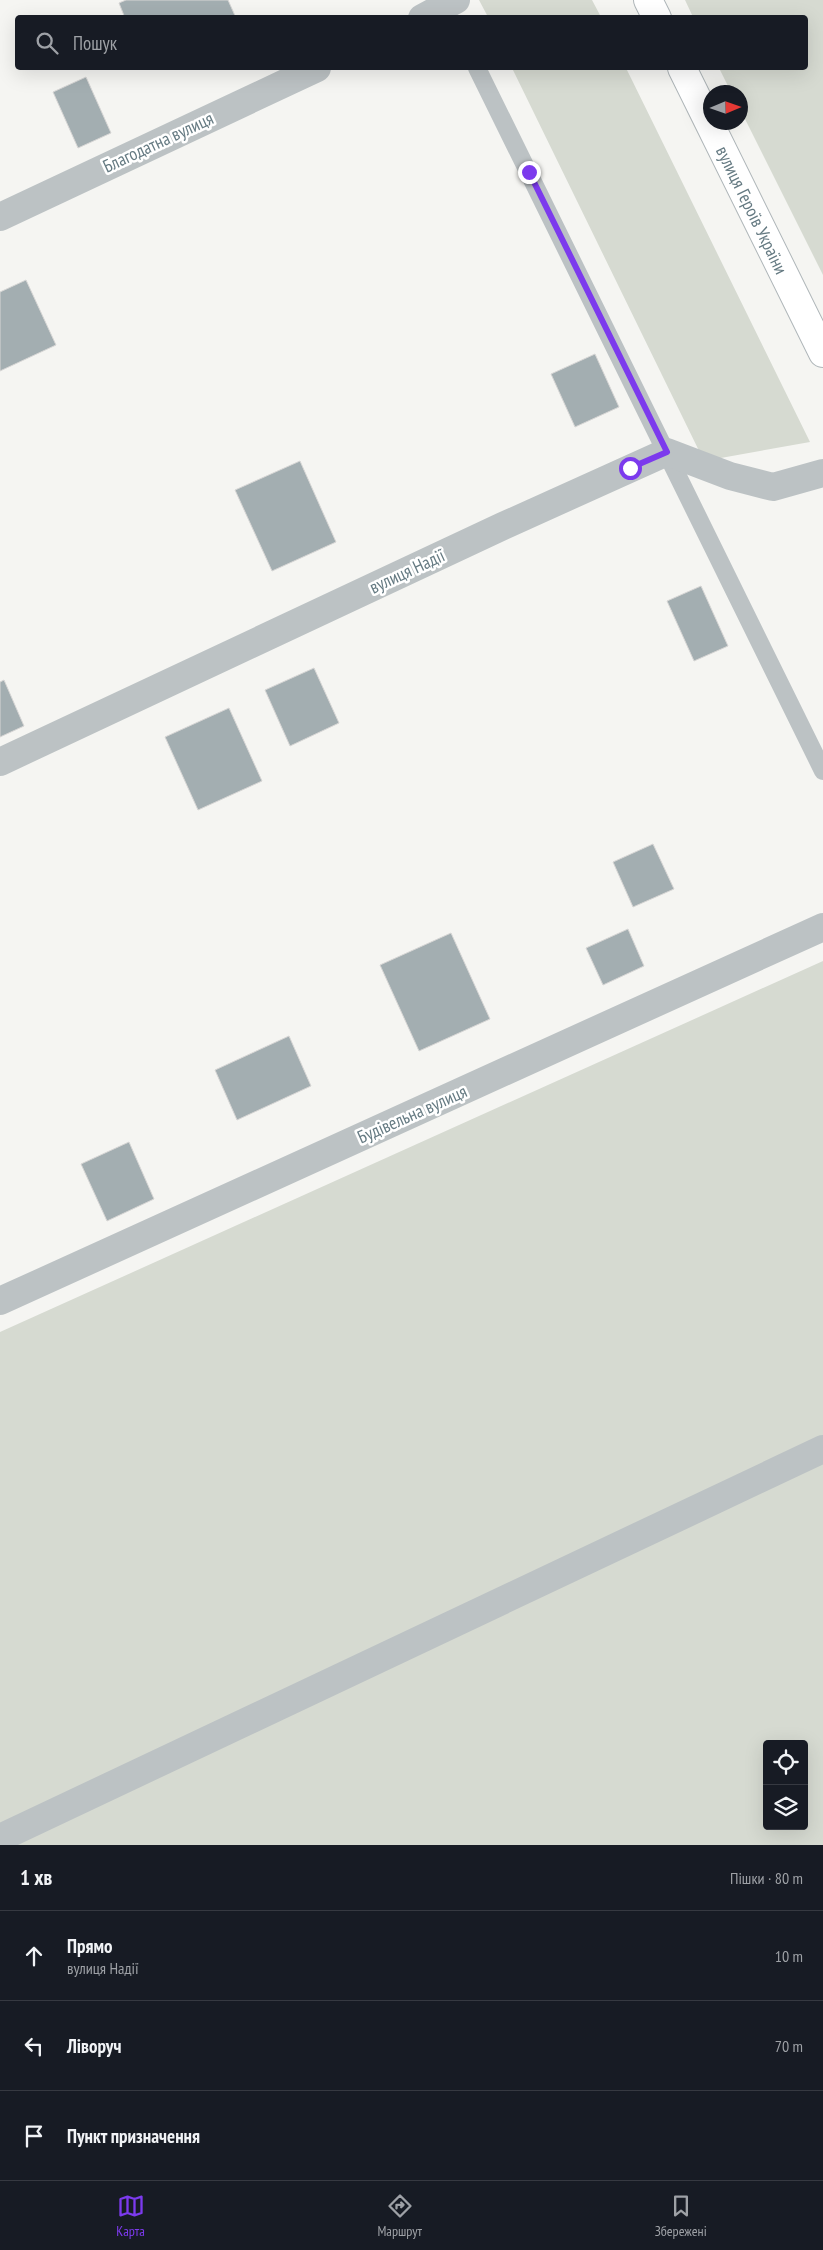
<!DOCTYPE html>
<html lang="uk">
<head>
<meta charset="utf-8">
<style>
	body { margin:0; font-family:"PT Sans Narrow",sans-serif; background:#242831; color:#f1f3f6 }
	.controls { position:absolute; right:15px; bottom:15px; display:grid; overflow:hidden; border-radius:5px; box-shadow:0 5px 20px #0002 }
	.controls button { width:45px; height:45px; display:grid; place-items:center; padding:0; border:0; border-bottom:1px solid #363941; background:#171b24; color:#f1f3f6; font:25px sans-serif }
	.compass { position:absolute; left:703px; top:85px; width:45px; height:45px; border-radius:50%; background:#171b24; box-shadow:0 5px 20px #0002; rotate:88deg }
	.stop { position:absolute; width:15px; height:15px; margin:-11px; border:4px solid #7c3aed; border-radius:50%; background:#fff }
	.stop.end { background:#7c3aed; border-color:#fff; box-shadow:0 1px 5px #0008 }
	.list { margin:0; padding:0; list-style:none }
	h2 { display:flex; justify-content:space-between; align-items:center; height:65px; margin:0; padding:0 20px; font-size:21px }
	h2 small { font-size:16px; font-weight:400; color:#9ea1a6 }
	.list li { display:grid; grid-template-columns:32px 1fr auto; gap:15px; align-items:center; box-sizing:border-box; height:90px; padding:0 20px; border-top:1px solid #363941 }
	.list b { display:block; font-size:19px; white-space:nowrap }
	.list p { margin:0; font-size:16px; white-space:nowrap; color:#9ea1a6 }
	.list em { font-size:16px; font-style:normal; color:#9ea1a6 }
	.icon { flex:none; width:28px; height:28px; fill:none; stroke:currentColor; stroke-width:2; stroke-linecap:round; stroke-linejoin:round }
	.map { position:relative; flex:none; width:823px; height:1845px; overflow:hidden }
	.search { position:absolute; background:#171b24; box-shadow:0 5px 20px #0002; left:15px; right:15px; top:15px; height:55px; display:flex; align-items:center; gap:12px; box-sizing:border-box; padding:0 18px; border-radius:5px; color:#9ea1a6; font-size:19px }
	.sheet { height:335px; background:#171b24 }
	nav { display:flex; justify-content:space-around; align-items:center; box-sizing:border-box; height:70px; border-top:1px solid #363941; background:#171b24; font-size:14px; color:#9ea1a6 }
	nav a { display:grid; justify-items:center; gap:2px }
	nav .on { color:#7c3aed }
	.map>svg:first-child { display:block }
</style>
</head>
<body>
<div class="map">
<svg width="823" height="1845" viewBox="0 0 823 1845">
	<rect width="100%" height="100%" fill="#f5f5f2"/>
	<!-- green -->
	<path fill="#d6dad1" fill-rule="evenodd" d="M479,0H592L601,17H488Z
		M685,0H823V275L741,111L740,92H731L719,68H806V18L693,17Z
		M512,68H626L810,442L704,461Z
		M823,961V1845H0V1332ZM767,1744H804V1826H767Z"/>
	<!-- building -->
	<path fill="#a3aeb1" stroke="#d7d6d5" d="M126,0H228L236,18H125L119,3Z
		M86,77L111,133L78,148L53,92Z
		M26,280L56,345L0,371V292Z
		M595,354L619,407L575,427L551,374Z
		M300,461L336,542L272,571L235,490Z
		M701,586L728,646L694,661L667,601Z
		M314,668L339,723L290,746L265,690Z
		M4,680L24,726L0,737V682Z
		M229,708L262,781L198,810L165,737Z
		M653,844L674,889L633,907L613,862Z
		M628,929L644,966L603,985L586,948Z
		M451,933L490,1019L419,1051L380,965Z
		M289,1036L311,1086L237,1120L215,1070Z
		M129,1142L154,1199L107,1221L81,1164Z"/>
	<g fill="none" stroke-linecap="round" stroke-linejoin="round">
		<!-- secondary casing -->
		<g stroke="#afb6b9" stroke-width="30">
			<path id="secondary" d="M648,0L657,18
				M682,68L823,353"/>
		</g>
		<!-- service -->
		<path stroke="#bcc2c4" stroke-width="18" d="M477,68L823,771"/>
		<!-- minor -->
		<path stroke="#bcc2c4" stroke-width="28" d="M422,18L456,0
			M0,217L317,68
			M0,762L503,526L667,452L730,476L773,487L823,473
			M0,1301L823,927
			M0,1838L823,1449"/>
		<!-- secondary -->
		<use href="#secondary" stroke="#fff" stroke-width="28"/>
	</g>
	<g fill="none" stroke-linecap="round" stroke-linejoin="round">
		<!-- route -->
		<path stroke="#7c3aed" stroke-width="6" d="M529,172L667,452L630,468"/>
	</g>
	<g text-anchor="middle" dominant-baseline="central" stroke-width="5" stroke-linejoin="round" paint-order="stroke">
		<!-- street labels -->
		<g font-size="18" fill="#657a82" stroke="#fff">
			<text transform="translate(158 142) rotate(-25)">Благодатна вулиця</text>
			<text transform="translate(752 210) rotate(64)">вулиця Героїв України</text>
			<text transform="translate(407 571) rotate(-25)">вулиця Надії</text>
			<text transform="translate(412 1114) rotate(-24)">Будівельна вулиця</text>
		</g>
	</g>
</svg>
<div class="controls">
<button><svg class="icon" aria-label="locate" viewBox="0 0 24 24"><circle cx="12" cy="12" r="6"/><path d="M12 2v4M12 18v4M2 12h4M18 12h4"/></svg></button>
<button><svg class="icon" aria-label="layers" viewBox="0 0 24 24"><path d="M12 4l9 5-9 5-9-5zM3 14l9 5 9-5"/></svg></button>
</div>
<svg class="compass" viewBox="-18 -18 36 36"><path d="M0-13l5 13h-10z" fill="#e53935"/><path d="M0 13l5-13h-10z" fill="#9ea1a6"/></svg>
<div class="stop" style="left:630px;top:468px"></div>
<div class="stop end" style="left:529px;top:172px"></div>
<div class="search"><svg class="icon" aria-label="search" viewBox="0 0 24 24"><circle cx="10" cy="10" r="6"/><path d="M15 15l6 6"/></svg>Пошук</div>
</div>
<section class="sheet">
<h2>1 хв<small>Пішки · 80 m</small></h2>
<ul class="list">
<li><svg class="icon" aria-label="ahead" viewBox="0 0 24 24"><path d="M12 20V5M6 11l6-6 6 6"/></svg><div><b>Прямо</b><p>вулиця Надії</p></div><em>10 m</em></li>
<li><svg class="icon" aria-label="left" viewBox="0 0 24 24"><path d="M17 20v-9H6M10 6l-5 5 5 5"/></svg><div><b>Ліворуч</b></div><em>70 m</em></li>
<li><svg class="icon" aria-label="arrive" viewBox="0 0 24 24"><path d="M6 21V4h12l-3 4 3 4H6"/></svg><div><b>Пункт призначення</b></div></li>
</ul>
</section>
<nav>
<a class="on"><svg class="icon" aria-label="map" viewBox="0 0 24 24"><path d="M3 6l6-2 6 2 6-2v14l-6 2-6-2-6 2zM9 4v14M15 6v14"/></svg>Карта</a>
<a><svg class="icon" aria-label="directions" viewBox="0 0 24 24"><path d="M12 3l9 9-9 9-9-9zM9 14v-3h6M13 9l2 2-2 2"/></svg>Маршрут</a>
<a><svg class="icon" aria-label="saved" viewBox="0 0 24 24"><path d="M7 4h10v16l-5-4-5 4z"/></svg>Збережені</a>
</nav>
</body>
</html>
